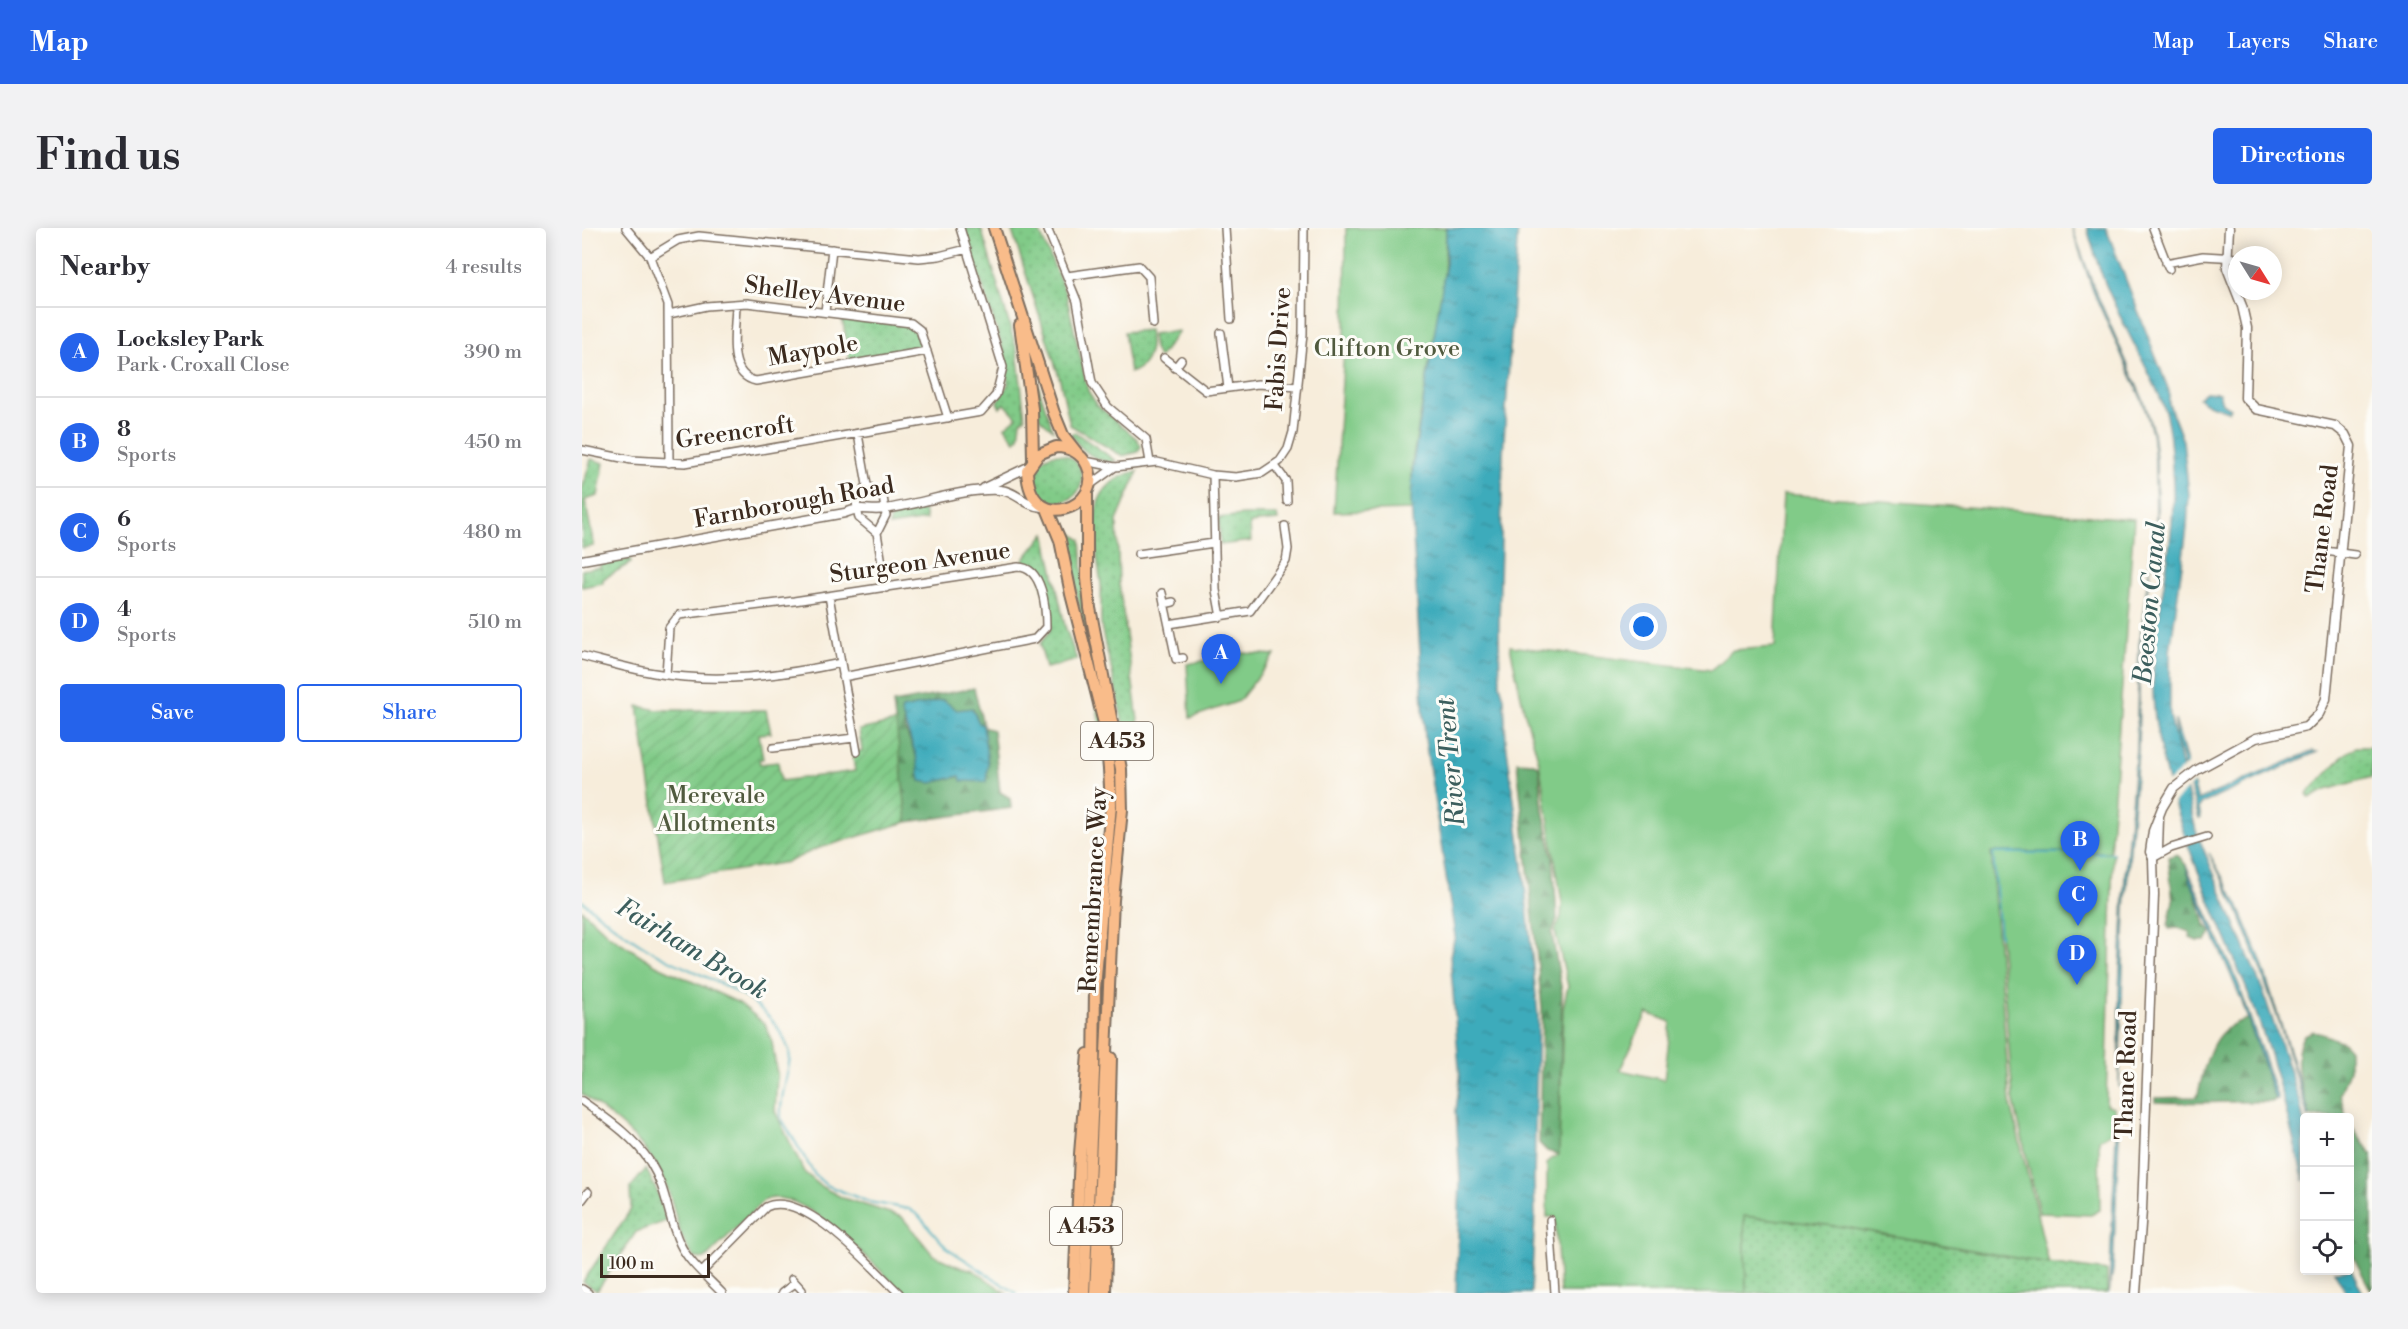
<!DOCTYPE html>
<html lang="en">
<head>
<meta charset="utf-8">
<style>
	body { margin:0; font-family:"Libre Bodoni",serif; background:#f2f2f3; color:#2b2b33 }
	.controls { position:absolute; right:18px; bottom:18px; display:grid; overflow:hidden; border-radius:6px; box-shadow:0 3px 15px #0003 }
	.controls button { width:54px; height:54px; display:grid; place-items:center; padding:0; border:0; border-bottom:2px solid #e1e1e2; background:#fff; color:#2b2b33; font:30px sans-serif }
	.compass { position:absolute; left:1646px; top:18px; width:54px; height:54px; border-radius:50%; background:#fff; box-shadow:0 3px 15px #0003; rotate:127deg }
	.scale { position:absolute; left:18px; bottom:15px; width:110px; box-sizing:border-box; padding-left:6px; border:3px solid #3b2a1e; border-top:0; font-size:16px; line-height:21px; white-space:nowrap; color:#3b2a1e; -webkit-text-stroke:4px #fdfcf7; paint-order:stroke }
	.you { position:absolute; left:1062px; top:399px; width:21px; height:21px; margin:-15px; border:4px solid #fff; border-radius:50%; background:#1a73e8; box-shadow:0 0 0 9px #1a73e833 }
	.badge { display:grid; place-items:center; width:39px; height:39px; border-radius:50%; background:#2563eb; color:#fff; font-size:20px; font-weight:700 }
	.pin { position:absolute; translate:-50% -50px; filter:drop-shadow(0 2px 3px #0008) }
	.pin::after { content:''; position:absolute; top:32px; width:21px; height:18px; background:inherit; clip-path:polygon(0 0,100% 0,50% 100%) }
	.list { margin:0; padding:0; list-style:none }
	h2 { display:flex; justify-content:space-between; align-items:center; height:78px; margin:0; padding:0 24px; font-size:26px }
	h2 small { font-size:20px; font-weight:400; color:#7c7c81 }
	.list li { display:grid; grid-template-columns:39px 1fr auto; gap:18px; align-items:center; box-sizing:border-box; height:90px; padding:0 24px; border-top:2px solid #e1e1e2 }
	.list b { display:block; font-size:22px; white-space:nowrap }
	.list p { margin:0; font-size:20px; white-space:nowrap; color:#7c7c81 }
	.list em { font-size:20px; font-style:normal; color:#7c7c81 }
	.actions { display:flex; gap:12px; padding:18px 24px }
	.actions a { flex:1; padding:14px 0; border:2px solid #2563eb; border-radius:6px; text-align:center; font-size:21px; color:#2563eb }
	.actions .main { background:#2563eb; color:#fff }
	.icon { flex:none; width:33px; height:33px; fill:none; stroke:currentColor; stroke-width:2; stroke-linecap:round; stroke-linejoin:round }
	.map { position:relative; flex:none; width:1790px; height:1065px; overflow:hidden; border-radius:6px }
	header { display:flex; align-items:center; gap:36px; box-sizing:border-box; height:84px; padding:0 30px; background:#2563eb; color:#fff }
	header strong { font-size:28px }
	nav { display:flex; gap:33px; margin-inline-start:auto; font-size:21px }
	.intro { display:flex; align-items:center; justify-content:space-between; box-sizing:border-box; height:144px; padding:0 36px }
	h1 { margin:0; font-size:42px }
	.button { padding:15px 27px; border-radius:6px; background:#2563eb; color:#fff; font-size:21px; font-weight:700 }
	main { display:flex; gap:36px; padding:0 36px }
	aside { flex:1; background:#fff; border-radius:6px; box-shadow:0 3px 15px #0003 }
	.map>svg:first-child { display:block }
</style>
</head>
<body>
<header>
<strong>Map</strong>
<nav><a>Map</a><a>Layers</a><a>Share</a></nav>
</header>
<div class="intro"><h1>Find us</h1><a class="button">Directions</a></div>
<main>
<aside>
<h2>Nearby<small>4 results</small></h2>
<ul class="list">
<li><span class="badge">A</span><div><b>Locksley Park</b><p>Park · Croxall Close</p></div><em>390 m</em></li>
<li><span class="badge">B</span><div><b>8</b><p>Sports</p></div><em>450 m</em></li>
<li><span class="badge">C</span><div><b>6</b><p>Sports</p></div><em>480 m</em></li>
<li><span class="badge">D</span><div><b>4</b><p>Sports</p></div><em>510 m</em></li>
</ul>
<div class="actions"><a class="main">Save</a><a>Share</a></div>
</aside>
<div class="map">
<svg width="1790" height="1065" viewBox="0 0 1790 1065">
	<defs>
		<pattern id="grass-dots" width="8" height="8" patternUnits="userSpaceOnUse" patternTransform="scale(1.5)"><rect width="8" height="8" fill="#81cb88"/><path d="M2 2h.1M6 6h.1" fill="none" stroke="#70ae75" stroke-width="1.8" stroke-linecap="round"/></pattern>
		<pattern id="forest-firs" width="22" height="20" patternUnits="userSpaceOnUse" patternTransform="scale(1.5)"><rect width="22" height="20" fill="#68af74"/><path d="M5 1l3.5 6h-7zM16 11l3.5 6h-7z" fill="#578f5f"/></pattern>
		<pattern id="garden-furrows" width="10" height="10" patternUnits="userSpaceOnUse" patternTransform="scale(1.5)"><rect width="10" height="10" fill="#81cb88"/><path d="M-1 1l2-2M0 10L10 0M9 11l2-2" fill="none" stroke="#70ae75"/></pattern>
		<pattern id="water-ripples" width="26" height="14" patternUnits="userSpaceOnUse" patternTransform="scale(1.5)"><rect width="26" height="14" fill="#3dabbb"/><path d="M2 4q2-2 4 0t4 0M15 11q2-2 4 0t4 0" fill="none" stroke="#348b97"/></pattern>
	</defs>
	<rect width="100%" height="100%" fill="#fdfcf7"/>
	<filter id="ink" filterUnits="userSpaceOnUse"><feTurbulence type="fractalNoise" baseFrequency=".0167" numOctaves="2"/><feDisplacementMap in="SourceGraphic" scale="12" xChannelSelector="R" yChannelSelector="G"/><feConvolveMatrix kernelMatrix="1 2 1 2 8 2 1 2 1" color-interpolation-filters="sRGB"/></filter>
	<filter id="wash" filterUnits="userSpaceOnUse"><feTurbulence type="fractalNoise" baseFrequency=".008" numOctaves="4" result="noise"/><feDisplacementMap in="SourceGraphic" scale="24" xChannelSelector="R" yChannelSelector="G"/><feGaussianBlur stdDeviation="1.35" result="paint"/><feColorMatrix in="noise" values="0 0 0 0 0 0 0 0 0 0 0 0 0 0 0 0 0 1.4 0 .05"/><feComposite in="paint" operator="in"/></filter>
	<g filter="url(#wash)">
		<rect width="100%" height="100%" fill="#f7eddb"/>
		<!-- grass -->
		<path fill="url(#grass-dots)" stroke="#5e7a53" stroke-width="1.5" d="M382,0H399L435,123L443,190L439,193L437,209L433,213L423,199L435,189L422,175L418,180L415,174L426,157L424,131Z
			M429,0H456L484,66L506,163L515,177L555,211L559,218L556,224L540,228L488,197L478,152Z
			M260,89L323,96L336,106L340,120L268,133Z
			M567,102C570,120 568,138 548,145L542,104Z
			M596,103V104L577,130L572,121L570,106Z
			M454,152L471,202L457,190Z
			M493,204L534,233C516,237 498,221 488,206Z
			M452 250a24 24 0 1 1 48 0a24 24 0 1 1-48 0Z
			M9,231L22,235L16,268L3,272L12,318L0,320V262Z
			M556,243L535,293L537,355L558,507L544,510C539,486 534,462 529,439C525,424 520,408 519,394C518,381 520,370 519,357C514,313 496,256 556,243Z
			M342,282L344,292L307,298L308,291L319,285Z
			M662,287H695L696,292L668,295L669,313L638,317L637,290Z
			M480,298L499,312L501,351L534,536L535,571L529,637L532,581L500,391Z
			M463,305L483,398L495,432L464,440L458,416L468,403V394L458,345L448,335H439Z
			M48,331L49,335L21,351V355L0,359V342L18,339L19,342L18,336Z
			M1774,519H1790V549L1744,562L1728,570L1725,566L1762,527Z
			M64,941L74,961L84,993L54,1004L15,1063L1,1054L49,981L48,960Z
			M1162,988L1263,999L1443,1032L1525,1043V1065H1164Z"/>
		<!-- forest -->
		<path fill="url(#forest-firs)" stroke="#526c49" stroke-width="1.5" d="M392,460L401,497L397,496L391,480L375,482L361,472L320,481L323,501L334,527L338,553C360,557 385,545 406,536L401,499L411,502L418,564L428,570L429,580L325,594L311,475Z
			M935,534L952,535L957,539L961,582L971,629L975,691L970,705L980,764L977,927L965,923L957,915L960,780Z
			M1595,626L1604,637L1623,696L1629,704L1624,713H1615L1608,710V704L1596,700L1587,701L1586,698L1591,673L1586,629Z
			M1666,791L1693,872L1690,874C1650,873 1613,876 1573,874V870L1615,869C1624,836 1627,799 1666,791Z
			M1732,803L1761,814L1767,821V843L1758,866L1764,889H1728C1722,865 1707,831 1722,807Z
			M1768,897L1790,927V1065L1768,1022Z"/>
		<!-- park -->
		<path fill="#81cb88" stroke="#5e7a53" stroke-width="1.5" fill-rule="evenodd" d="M764,0H864L862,50L830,235V282L752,284L763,104Z
			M1201,266L1552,291L1528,624H1409L1428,873L1467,1036L1263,999L1162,988L1164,1065H978L973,989H965V936L970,930L977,927L981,780L986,758L973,703L979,689L980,675L957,534L942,482L928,418L1129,442L1151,422L1193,419ZM1065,785L1089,794L1082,852L1038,842Z
			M661,425L693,427L657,473L608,490L605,436Z
			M1411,625H1531L1524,877L1532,879V902L1517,912L1518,982L1509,987L1457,985L1431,870Z
			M0,682L28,708L74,737L157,775L183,796L190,814L195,847L193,883L222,944L240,959L261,970L320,989L351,1027L375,1038L391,1042L424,1065H321C296,1041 218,953 181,973L123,1031L113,1030C95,1009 95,987 86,962C71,919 35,892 0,866Z"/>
		<!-- garden -->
		<path fill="url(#garden-furrows)" stroke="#5e7a53" stroke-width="1.5" d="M56,478L76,482H184L189,505L177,506L181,531H177L178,536L196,534L199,553L273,543L270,524L280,523L277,502L314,494L325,594L234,621L206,634L83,654Z"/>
		<!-- water -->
		<path fill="url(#water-ripples)" stroke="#3c6a6c" stroke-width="1.5" d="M864,0H936L921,227L917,400L918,456L922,470L924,514L941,637L956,788L952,952L953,987L949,1065H874L878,952L874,883L878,851L868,728L873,708L843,511L829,272L831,235L864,35Z
			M1490,0L1513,62L1563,176L1571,204L1574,230L1575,288L1558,420L1556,523L1543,681L1537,860V762L1543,647L1554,521L1557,417L1574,291L1573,233L1570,204L1562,177L1511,63Z
			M1505,0H1524L1587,163V176L1601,213L1607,267L1605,300L1588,424V488L1614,603L1681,763L1718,875L1722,895V953C1708,897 1694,840 1674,785C1637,688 1590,601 1574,497C1561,415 1594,336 1591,254C1589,229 1589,198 1580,174C1564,136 1542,100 1526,62C1517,42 1511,21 1505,0Z
			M1623,164L1637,165L1640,175L1648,180L1646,183L1623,175L1617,170Z
			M361,472L375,482L390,480L397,495L401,497L406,536L404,554L379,553L378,548L350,555L338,553L334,527L319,484L320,481Z
			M1593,492L1616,572L1730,523L1735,524L1619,576L1617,580L1619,590L1617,591L1594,509Z
			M1627,625L1656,677L1678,730L1728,889H1726L1697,794L1677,737L1656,683Z
			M1604,637L1657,757L1696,871H1693L1659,771L1608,652Z
			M1534,907H1537L1531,1042L1527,1065Z
			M1768,1039L1781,1065H1764L1752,1043L1768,1042Z"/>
		<!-- pier -->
		<path fill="#f7eddb" d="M1607,535L1613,554L1589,577L1584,556Z"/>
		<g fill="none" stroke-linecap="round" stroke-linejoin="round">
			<!-- stream -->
			<path stroke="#3dabbb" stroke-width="2" d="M0,673C23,691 45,709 70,723C117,751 188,763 207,823C211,836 196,870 199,890L233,947L244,957L287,974L327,981L336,987L365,1020L434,1065
				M1418,709L1411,625H1531"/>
		</g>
	</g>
	<g filter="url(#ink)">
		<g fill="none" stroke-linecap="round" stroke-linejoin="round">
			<!-- minor casing -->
			<g stroke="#7d6e60" stroke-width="10">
				<path id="minor" d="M44,0L68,29L86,77L87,235
					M465,0L495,73L510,155L526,179L564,211L568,234
					M643,0L649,91
					M1571,0L1587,41
					M68,29L96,12L117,8L337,30L357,28L385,21
					M1584,35L1621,28L1655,30
					M485,48L557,38L567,49L571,96
					M154,76C154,100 143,147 174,153L345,123
					M243,84L250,21
					M87,86L124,78L165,75L329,95L338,102L366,190
					M639,105L646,160
					M582,130L624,163L676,156L716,159
					M593,140L599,132
					M276,206L285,257L274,274L277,290L295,305
					M0,222L50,232L103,235L399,184L414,167L421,139L378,0
					M503,233L533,239L575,234L631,247L654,249L680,245L698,233L706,221L711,204L721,106L722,0
					M693,238L704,253L705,273
					M631,247L634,362L639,389
					M285,257L301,269L304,287L295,305L304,360
					M508,257L533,239
					M1743,323L1773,327
					M556,326L632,315
					M580,365L594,431L601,430
					M247,368L275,524
					M582,376L591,374
					M587,396L668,383L704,333L706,321L703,298
					M0,428C24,434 48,441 72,445C135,456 197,448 259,435
					M84,447L87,400L97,387L212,373L436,339C461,339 464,380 464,399L453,411L261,449
					M191,520L272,510
					M1571,630L1589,620L1625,609
					M0,873C25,891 51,908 68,934C86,963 85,989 98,1016C107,1035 126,1050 140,1065
					M0,972L6,964
					M968,992L973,1065
					M120,1044L184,979C221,960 292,1042 317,1065
					M210,1051L220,1062
					M0,1061L6,1065
					M200,1065L213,1055"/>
			</g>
			<!-- tertiary casing -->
			<g stroke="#7d6e60" stroke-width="11">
				<path id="tertiary" d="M402,260L446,239
					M0,332L263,285C280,277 287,284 303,281C341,276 379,260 418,262C434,263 443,278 460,279
					M1571,630L1576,621L1577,590
					M1554,1065L1560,982L1572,667L1571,630L1568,624L1571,603L1580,580L1592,560L1615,542L1674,510L1724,499L1737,486L1744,471L1769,218L1763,206L1753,198L1674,181L1663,170L1665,100L1660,78L1645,40L1647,0"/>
			</g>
			<!-- trunk casing -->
			<g stroke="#7d6e60" stroke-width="14">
				<path id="trunk" d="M412,0L472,185L481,207L496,226
					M438,97L450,181L451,232
					M474,219C487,219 499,225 505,237C525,278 448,310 445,243L457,226Z
					M505,265V350L508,380L539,541L540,582L531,672L513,1065
					M466,283L478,312L489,366L523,499L527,541L529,576L513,760L512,844L502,1065
					M492,1065L498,926L506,826
					M523,1065L529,830"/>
			</g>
			<!-- minor -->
			<use href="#minor" stroke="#fff" stroke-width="7"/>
			<!-- tertiary -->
			<use href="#tertiary" stroke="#fff" stroke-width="8"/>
			<!-- trunk -->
			<use href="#trunk" stroke="#f9bc8a" stroke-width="10"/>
		</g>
	</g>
	<g text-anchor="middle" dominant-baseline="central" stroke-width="6" stroke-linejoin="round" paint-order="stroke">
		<!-- shield labels -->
		<g fill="#fdfcf7" stroke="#75695f" stroke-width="1.5">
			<rect x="499" y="494" width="72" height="38" rx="4.5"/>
			<rect x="468" y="979" width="72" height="38" rx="4.5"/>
		</g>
		<g font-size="22" font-weight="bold" fill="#3b2a1e">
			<text x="535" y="513">A453</text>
			<text x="504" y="998">A453</text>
		</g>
		<!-- street labels -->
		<g font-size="24" fill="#3b2a1e" stroke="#fdfcf7">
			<text transform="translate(243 67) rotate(7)">Shelley Avenue</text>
			<text transform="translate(697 121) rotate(-86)">Fabis Drive</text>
			<text transform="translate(231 123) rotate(-10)">Maypole</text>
			<text transform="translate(153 205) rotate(-8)">Greencroft</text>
			<text transform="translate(212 275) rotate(-10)">Farnborough Road</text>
			<text transform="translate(1741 301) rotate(-83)">Thane Road</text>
			<text transform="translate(338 335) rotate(-8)">Sturgeon Avenue</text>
			<text transform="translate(512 662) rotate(-87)">Remembrance Way</text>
			<text transform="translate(1545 847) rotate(-88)">Thane Road</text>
		</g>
		<!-- park labels -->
		<g font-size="24" fill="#505a3e" stroke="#fdfcf7">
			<text x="805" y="121">Clifton Grove</text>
			<text x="134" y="568">Merevale<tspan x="134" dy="28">Allotments</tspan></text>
		</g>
		<!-- water labels -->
		<g font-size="26" font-style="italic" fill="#3c5e5d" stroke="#fdfcf7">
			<text transform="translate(1568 375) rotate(-85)">Beeston Canal</text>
			<text transform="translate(869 534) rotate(-95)">River Trent</text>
			<text transform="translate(110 721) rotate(31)">Fairham Brook</text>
		</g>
	</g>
</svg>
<div class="controls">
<button>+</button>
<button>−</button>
<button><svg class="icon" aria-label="locate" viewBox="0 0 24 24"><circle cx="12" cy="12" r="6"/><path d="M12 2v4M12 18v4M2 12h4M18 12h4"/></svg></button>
</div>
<svg class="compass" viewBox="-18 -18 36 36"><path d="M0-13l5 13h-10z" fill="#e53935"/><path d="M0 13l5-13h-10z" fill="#7c7c81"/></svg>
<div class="scale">100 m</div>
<div class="you"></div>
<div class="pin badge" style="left:639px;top:456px">A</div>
<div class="pin badge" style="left:1498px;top:643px">B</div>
<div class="pin badge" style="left:1496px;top:698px">C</div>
<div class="pin badge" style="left:1495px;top:757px">D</div>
</div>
</main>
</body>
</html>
